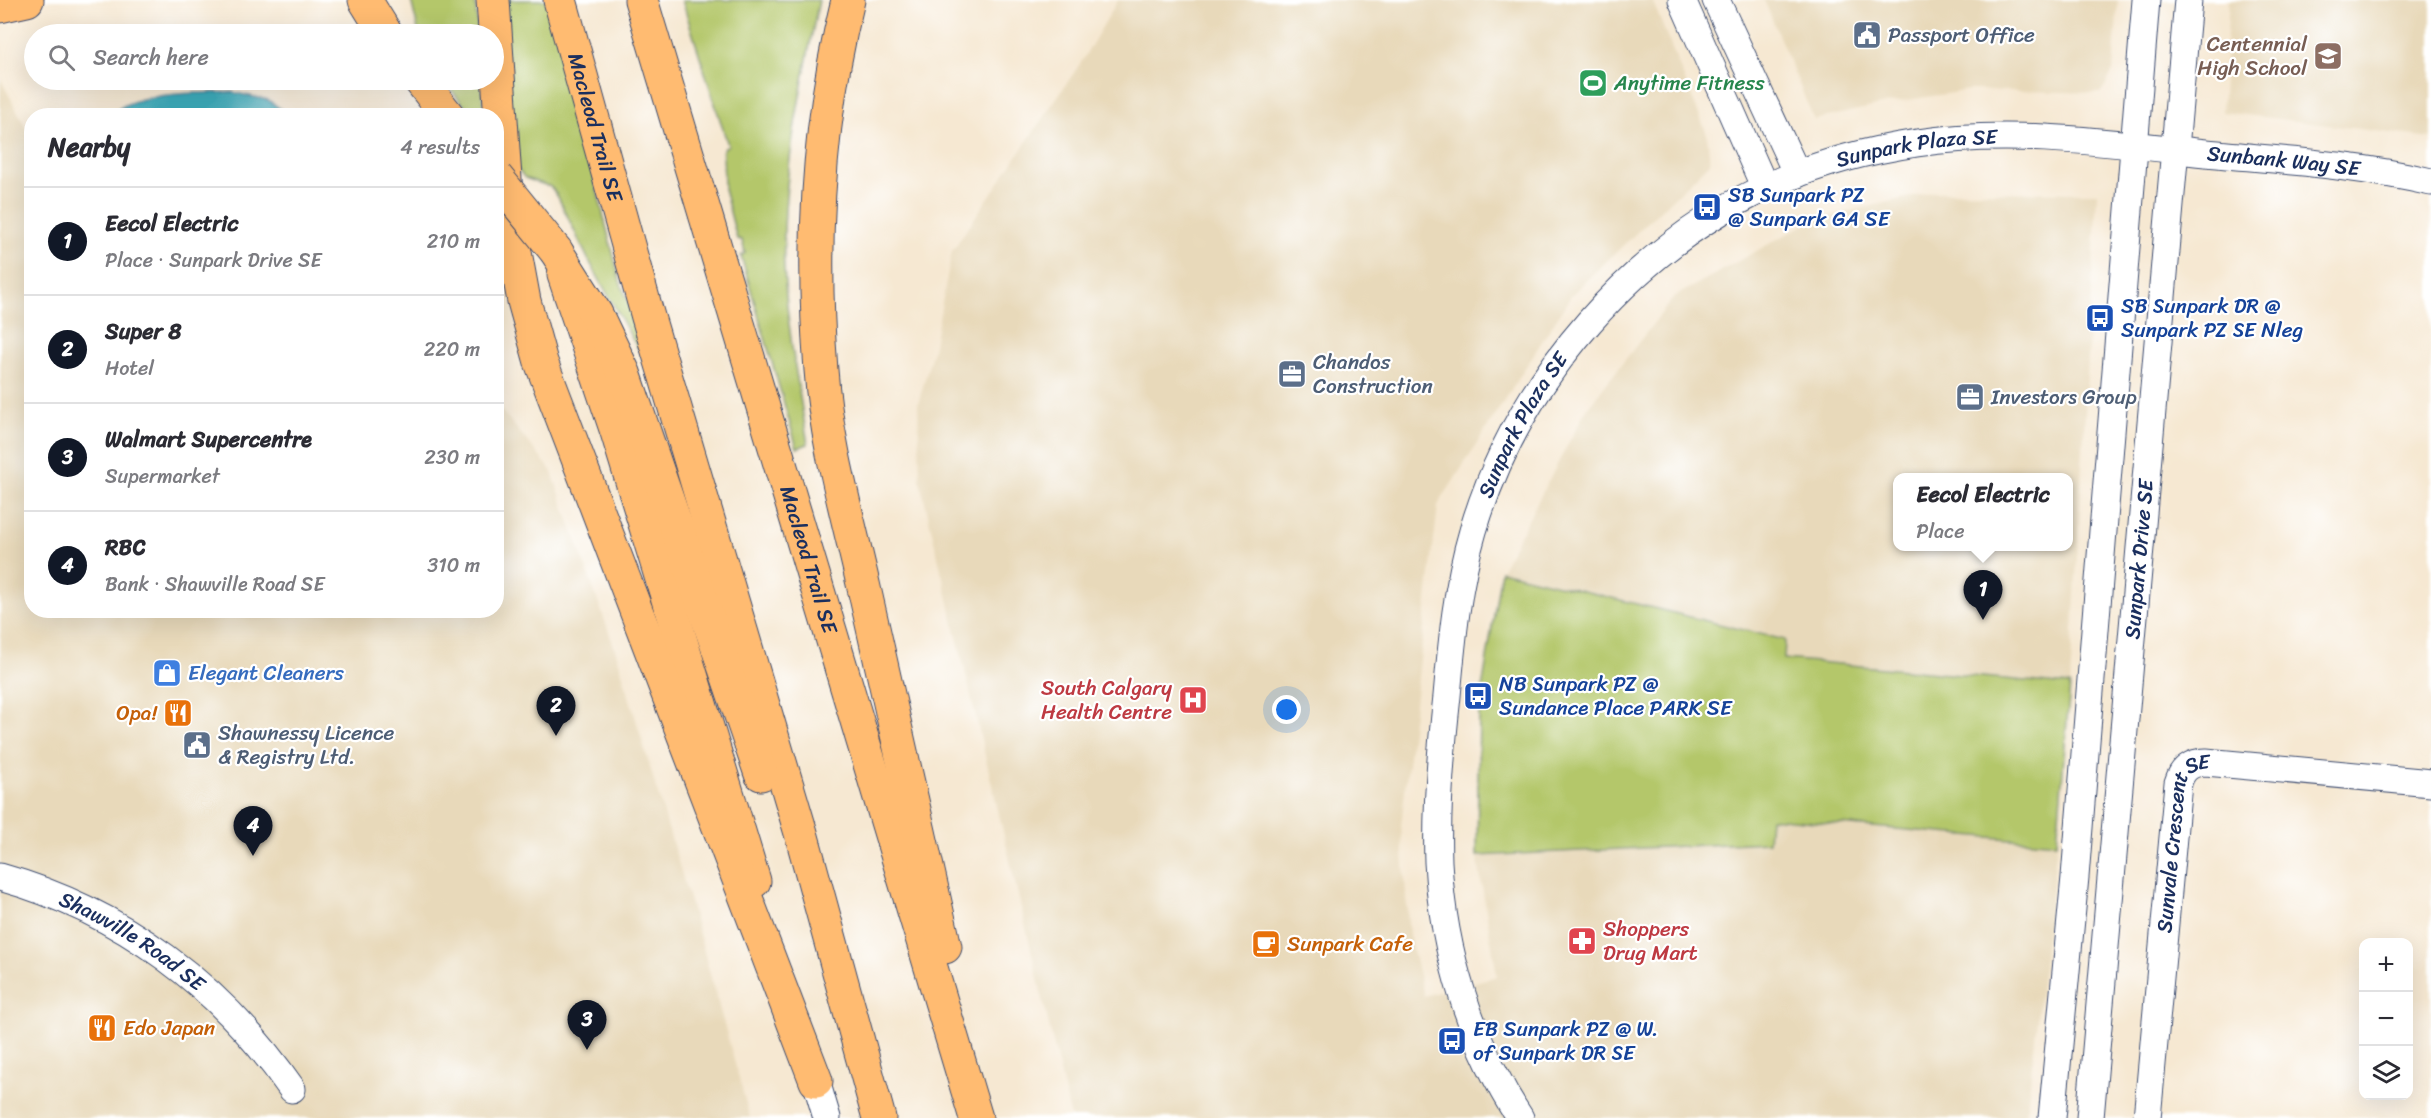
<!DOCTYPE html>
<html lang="en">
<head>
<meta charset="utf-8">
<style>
	body { margin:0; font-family:Sriracha,sans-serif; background:#f7f7f7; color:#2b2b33 }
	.controls { position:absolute; right:18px; bottom:18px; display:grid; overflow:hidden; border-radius:12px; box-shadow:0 6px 24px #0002 }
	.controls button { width:54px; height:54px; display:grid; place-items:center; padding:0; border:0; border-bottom:2px solid #e1e1e2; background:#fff; color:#2b2b33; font:30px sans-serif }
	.you { position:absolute; left:1287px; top:710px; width:21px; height:21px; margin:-15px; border:4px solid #fff; border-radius:50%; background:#1a73e8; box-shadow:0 0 0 9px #1a73e833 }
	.badge { display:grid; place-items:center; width:39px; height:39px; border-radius:50%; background:#111827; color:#fff; font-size:20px; font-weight:700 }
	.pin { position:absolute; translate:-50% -50px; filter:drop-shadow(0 2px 3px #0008) }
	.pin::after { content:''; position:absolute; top:32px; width:21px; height:18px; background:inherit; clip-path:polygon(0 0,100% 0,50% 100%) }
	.popup { position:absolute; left:1893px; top:473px; width:180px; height:78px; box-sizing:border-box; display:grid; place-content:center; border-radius:12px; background:#fff; filter:drop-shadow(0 2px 4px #0005); font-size:20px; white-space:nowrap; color:#7c7c81 }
	.popup b { font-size:22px; color:#2b2b33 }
	.popup::after { content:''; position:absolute; left:50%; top:100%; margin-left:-12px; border:12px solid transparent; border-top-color:#fff }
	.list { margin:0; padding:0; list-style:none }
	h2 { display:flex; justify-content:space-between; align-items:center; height:78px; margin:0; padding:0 24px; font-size:26px }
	h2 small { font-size:20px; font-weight:400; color:#7c7c81 }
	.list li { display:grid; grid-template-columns:39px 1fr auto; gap:18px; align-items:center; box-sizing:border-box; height:108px; padding:0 24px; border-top:2px solid #e1e1e2 }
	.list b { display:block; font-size:22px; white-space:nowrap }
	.list p { margin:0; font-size:20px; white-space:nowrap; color:#7c7c81 }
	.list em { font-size:20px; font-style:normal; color:#7c7c81 }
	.icon { flex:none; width:33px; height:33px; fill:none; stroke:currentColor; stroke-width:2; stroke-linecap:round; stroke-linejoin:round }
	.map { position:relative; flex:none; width:2431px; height:1118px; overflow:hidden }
	.search { position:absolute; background:#fff; box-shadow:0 6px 24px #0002; left:24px; top:24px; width:480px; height:66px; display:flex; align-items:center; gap:15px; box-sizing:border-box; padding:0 21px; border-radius:33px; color:#7c7c81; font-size:22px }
	.panel { position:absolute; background:#fff; box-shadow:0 6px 24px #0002; left:24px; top:108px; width:480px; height:510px; border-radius:24px }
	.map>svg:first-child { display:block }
</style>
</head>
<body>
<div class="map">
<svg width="2431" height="1118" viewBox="0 0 2431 1118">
	<rect width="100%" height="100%" fill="#fff"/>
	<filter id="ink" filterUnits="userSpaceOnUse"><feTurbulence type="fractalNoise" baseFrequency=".0167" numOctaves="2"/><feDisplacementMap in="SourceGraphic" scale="12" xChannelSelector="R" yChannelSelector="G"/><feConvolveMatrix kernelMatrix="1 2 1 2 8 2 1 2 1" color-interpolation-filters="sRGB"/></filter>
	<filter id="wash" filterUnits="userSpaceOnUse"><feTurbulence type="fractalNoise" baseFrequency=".008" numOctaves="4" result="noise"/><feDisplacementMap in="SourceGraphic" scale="24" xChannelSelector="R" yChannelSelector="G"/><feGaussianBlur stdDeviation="1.35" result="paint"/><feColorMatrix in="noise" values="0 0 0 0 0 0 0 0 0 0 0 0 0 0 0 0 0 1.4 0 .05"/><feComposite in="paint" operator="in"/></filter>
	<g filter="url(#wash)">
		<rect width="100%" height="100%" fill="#f6e8d2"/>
		<!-- built -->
		<path fill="#e8d9ba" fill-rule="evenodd" d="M1118,0H1652L1707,134L1710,163L1572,294L1438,505L1401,825L1409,935L1424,996L1497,976L1477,856L1768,842L1769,818L2057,843L2026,1118H1071L920,481L918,404L933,350L952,251L1084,58Z
			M1764,0H2118L2113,71L2101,93L1970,90L1889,103L1814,120Z
			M2229,0H2431V138L2222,112Z
			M0,78L31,137L32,610H496L497,405L551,470L616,652L692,909L750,1118H0Z
			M1932,192L2097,193L2070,685L1784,659L1785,640L1501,571L1586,410L1674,297L1812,220ZM1898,478H2068V546H1898Z"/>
		<!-- green -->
		<path fill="#b4c76a" stroke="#687b64" stroke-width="1.5" d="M411,0H475L478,34H419Z
			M502,0H549L620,281L646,347L638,349L588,259L558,197L551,187L525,178L509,159Z
			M682,0H819C801,88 781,177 784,267C787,327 798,385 808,444L797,448L741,256L745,253L742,240L737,239L724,189L723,149L728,145Z
			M443,80H481L484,115H472Z
			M1501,571L1785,640L1784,659L2070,685L2057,843L1770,818L1768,842L1477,856L1479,708Z"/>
		<!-- water -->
		<path fill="#3dacbb" stroke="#2c6e8c" stroke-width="1.5" d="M232,92L268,100L289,115H113C128,91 205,93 232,92Z"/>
	</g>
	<g filter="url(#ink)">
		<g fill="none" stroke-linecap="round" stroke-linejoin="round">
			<!-- minor casing -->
			<g stroke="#3c4b6f" stroke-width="29">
				<g id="minor">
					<path d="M1682,0L1765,188"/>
					<path d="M1716,0L1797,174"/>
					<path id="s1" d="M0,877C122,911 221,986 292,1089"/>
					<path d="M816,1081L827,1118"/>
					<path id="s2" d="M1520,1118C1471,1043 1443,952 1438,862C1436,807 1441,750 1447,696C1452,640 1457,585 1473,531C1518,379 1635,243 1782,180C1824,162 1871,150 1917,143C2008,129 2105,142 2196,152C2275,160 2354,164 2431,182"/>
					<path d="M2052,1118L2075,877L2146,0"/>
					<path id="s3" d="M2090,1118L2188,0"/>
					<path id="s4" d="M2147,1118L2178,783C2182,769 2191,762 2206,762L2431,783"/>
				</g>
			</g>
			<!-- major casing -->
			<g stroke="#3c4b6f" stroke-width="35">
				<path id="major" d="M365,0L386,34
					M0,6L27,0
					M420,80L448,116
					M564,275L617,432L754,881"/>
			</g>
			<!-- highway casing -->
			<g stroke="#3c4b6f" stroke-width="35">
				<g id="highway">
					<path d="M493,0L507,209L524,301L541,362L816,1081"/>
					<path id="s5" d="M560,0L648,317L801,833L879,1118"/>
					<path id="s6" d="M641,0L976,1118"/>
					<path d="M848,0C818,121 811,245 821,370C826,442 848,517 864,588C891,707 918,827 945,947"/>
					<path d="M556,251L596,314L624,373L761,774"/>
				</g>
			</g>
			<!-- minor -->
			<use href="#minor" stroke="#fff" stroke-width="27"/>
			<!-- major -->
			<use href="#major" stroke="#ffbb71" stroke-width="33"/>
			<!-- highway -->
			<use href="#highway" stroke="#ffbb71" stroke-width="33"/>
			<!-- major-bridge casing -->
			<g stroke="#3c4b6f" stroke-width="35" stroke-linecap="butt">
				<path id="major-bridge" d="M496,177L556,251"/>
			</g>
			<!-- major-bridge -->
			<use href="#major-bridge" stroke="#ffbb71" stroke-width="33"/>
		</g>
	</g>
	<!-- icons -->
	<defs>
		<g id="civic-square" transform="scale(1.5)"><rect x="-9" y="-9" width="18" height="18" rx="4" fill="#5c6f8a" stroke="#fff"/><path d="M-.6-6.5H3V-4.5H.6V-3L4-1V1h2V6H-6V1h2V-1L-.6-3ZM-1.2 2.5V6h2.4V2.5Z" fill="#fff"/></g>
		<g id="school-square" transform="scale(1.5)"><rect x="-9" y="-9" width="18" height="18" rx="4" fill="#8d6e63" stroke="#fff"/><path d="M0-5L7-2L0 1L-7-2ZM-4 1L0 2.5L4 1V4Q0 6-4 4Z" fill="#fff"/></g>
		<g id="stadium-square" transform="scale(1.5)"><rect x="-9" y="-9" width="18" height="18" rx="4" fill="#2e9e5b" stroke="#fff"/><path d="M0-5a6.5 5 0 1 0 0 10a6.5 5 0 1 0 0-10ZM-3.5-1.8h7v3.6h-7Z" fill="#fff"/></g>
		<g id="bus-square" transform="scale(1.5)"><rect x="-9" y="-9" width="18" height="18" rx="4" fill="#1a4fb4" stroke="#fff"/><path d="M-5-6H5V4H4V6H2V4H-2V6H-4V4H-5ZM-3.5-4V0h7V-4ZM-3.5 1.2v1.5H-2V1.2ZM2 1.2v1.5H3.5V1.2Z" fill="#fff"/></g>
		<g id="office-square" transform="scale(1.5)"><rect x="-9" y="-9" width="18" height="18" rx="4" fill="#5c6f8a" stroke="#fff"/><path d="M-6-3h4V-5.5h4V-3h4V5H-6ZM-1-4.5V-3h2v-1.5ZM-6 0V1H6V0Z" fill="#fff"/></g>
		<g id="shop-square" transform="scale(1.5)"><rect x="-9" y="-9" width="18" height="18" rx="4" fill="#3f7fe0" stroke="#fff"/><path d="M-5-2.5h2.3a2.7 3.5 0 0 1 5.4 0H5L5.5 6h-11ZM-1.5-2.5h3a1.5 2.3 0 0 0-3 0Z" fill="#fff"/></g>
		<g id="hospital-square" transform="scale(1.5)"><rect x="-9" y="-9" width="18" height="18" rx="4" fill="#e0444e" stroke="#fff"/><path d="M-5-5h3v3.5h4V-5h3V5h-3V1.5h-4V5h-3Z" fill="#fff"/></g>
		<g id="restaurant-square" transform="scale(1.5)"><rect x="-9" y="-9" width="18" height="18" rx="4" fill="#e8710a" stroke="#fff"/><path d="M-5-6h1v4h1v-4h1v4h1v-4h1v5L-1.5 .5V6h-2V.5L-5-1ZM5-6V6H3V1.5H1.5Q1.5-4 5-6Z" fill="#fff"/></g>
		<g id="pharmacy-square" transform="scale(1.5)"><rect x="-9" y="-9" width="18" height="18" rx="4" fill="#e0444e" stroke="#fff"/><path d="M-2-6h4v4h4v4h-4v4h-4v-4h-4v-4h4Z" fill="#fff"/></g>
		<g id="cafe-square" transform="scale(1.5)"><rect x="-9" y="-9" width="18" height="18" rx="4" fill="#e8710a" stroke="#fff"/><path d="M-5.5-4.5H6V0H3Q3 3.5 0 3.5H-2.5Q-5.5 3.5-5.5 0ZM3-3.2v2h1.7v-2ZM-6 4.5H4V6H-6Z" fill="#fff"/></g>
	</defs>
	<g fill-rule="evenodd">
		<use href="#civic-square" x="1867" y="35"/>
		<use href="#school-square" x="2328" y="56"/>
		<use href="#stadium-square" x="1593" y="83"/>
		<use href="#bus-square" x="1707" y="207"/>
		<use href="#bus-square" x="2100" y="318"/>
		<use href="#office-square" x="1292" y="374"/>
		<use href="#office-square" x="1970" y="397"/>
		<use href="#shop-square" x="167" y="673"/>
		<use href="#bus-square" x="1478" y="696"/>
		<use href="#hospital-square" x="1193" y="700"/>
		<use href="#restaurant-square" x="178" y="713"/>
		<use href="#civic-square" x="197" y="745"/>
		<use href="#pharmacy-square" x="1582" y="941"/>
		<use href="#cafe-square" x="1266" y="944"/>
		<use href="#restaurant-square" x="102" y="1028"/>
		<use href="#bus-square" x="1452" y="1041"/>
	</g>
	<g text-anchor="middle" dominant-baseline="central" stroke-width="4.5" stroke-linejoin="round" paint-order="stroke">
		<!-- service labels -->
		<g font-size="21" fill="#4e5e75" stroke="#fff" text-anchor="start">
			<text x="1888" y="35">Passport Office</text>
			<text x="1313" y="362">Chandos<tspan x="1313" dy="24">Construction</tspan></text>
			<text x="1991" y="397">Investors Group</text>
			<text x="218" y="733">Shawnessy Licence<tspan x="218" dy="24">&amp; Registry Ltd.</tspan></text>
		</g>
		<!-- education labels -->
		<g font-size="21" fill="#785e54" stroke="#fff" text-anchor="end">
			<text x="2307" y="44">Centennial<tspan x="2307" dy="24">High School</tspan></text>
		</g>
		<!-- leisure labels -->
		<g font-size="21" fill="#27864d" stroke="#fff" text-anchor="start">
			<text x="1614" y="83">Anytime Fitness</text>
		</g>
		<!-- street labels -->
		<g font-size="21" fill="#1b2f5e" stroke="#fff">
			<text stroke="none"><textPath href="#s5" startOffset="132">Macleod Trail SE</textPath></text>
			<text stroke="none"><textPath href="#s2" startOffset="1227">Sunpark Plaza SE</textPath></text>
			<text stroke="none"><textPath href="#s2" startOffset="1596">Sunbank Way SE</textPath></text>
			<text stroke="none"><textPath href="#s2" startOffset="723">Sunpark Plaza SE</textPath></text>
			<text stroke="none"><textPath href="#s6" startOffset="584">Macleod Trail SE</textPath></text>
			<text stroke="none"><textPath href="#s3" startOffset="561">Sunpark Drive SE</textPath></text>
			<text stroke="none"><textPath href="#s4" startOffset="282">Sunvale Crescent SE</textPath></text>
			<text stroke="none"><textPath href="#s1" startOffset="148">Shawville Road SE</textPath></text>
		</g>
		<!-- transit labels -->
		<g font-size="21" fill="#164399" stroke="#fff" text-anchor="start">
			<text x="1728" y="195">SB Sunpark PZ<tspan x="1728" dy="24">@ Sunpark GA SE</tspan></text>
			<text x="2121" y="306">SB Sunpark DR @<tspan x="2121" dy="24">Sunpark PZ SE Nleg</tspan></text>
			<text x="1499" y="684">NB Sunpark PZ @<tspan x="1499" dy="24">Sundance Place PARK SE</tspan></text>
			<text x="1473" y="1029">EB Sunpark PZ @ W.<tspan x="1473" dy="24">of Sunpark DR SE</tspan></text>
		</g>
		<!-- shop labels -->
		<g font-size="21" fill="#366cbe" stroke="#fff" text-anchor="start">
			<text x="188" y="673">Elegant Cleaners</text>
		</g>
		<!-- health labels -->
		<g font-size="21" fill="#be3a42" stroke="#fff" text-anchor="end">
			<text x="1172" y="688">South Calgary<tspan x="1172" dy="24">Health Centre</tspan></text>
			<text x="1603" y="929" text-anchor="start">Shoppers<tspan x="1603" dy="24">Drug Mart</tspan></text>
		</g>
		<!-- food labels -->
		<g font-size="21" fill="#c56008" stroke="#fff" text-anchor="start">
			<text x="157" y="713" text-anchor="end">Opa!</text>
			<text x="1287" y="944">Sunpark Cafe</text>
			<text x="123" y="1028">Edo Japan</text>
		</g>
	</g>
</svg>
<div class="controls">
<button>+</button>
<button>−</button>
<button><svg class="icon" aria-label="layers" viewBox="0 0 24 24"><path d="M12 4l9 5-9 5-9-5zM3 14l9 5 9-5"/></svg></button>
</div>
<div class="you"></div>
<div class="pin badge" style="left:1983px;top:620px">1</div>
<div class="popup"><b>Eecol Electric</b>Place</div>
<div class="pin badge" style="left:556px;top:736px">2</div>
<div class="pin badge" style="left:587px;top:1050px">3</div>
<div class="pin badge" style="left:253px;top:856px">4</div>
<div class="search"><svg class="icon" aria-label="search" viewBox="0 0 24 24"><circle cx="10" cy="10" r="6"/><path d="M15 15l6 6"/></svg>Search here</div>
<section class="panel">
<h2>Nearby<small>4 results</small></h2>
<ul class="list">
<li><span class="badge">1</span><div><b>Eecol Electric</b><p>Place · Sunpark Drive SE</p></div><em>210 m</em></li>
<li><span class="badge">2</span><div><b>Super 8</b><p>Hotel</p></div><em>220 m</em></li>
<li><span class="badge">3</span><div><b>Walmart Supercentre</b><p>Supermarket</p></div><em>230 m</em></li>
<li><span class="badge">4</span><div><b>RBC</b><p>Bank · Shawville Road SE</p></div><em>310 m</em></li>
</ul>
</section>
</div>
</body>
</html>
